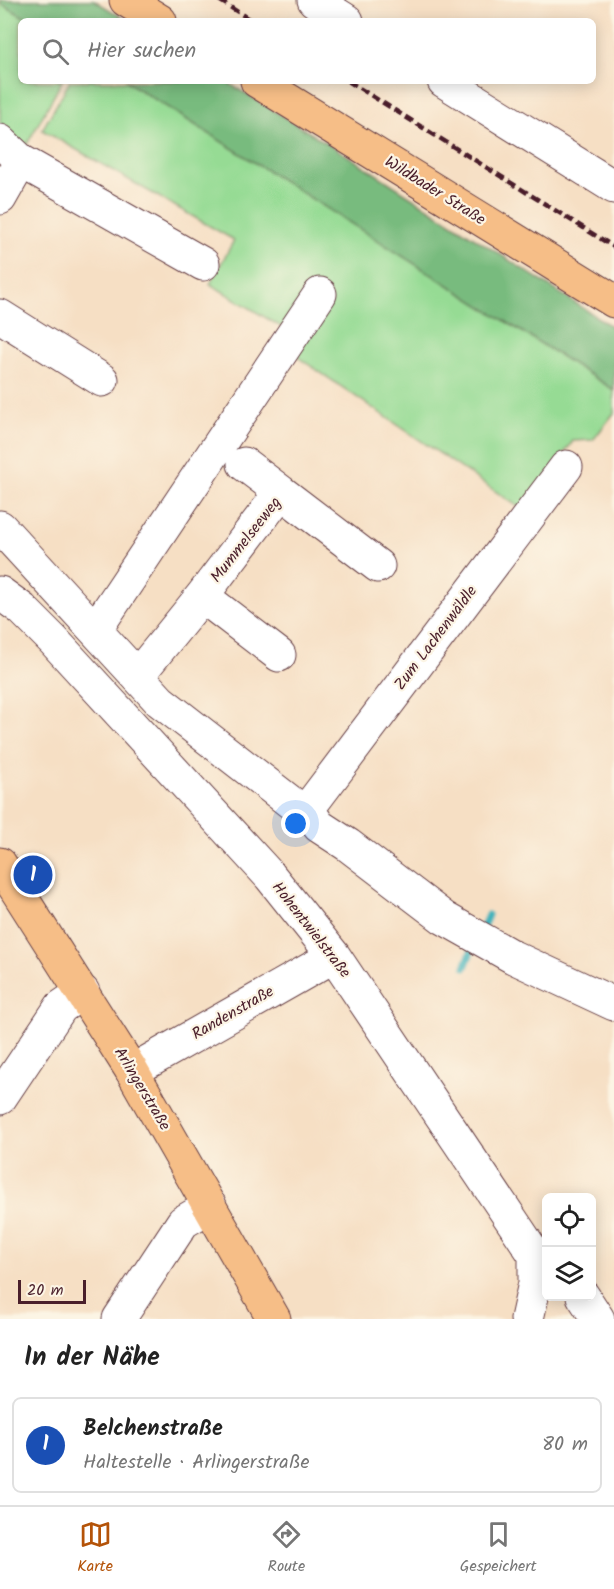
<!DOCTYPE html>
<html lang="de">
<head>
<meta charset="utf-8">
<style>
	body { margin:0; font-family:Kalam,sans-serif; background:#f2f2f2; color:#222 }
	.controls { position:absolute; right:18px; bottom:18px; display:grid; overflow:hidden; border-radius:9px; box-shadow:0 3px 15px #0003 }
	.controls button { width:54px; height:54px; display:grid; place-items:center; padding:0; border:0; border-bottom:2px solid #e0e0e0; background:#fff; color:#222; font:30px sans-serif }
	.scale { position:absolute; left:18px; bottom:15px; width:68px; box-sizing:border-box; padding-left:6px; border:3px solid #4a1f2b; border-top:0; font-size:16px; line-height:21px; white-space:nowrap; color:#4a1f2b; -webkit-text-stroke:4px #fcf5e5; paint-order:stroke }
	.you { position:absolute; left:296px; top:824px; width:21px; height:21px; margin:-15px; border:4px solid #fff; border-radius:50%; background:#1a73e8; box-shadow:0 0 0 9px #1a73e833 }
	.badge { display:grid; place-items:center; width:39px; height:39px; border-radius:50%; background:#b45309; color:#fff; font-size:20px; font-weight:700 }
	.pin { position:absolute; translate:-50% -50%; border:3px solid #fff; box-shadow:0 2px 6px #0006 }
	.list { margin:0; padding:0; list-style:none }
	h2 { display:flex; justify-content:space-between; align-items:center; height:78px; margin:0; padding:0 24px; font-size:26px }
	h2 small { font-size:20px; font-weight:400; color:#767676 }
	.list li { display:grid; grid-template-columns:39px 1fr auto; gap:18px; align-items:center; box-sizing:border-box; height:96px; margin:0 12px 12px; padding:0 12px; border:2px solid #e0e0e0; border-radius:9px }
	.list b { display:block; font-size:22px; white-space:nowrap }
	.list p { margin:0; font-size:20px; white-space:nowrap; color:#767676 }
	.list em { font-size:20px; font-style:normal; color:#767676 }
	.icon { flex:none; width:33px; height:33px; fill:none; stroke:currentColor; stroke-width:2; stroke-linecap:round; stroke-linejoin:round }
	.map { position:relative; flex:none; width:614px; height:1319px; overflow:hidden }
	.search { position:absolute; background:#fff; box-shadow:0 3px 15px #0003; left:18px; right:18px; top:18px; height:66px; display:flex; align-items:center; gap:15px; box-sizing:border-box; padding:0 21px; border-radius:9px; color:#767676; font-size:22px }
	.sheet { height:186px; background:#fff }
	nav { display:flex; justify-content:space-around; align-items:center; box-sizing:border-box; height:84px; border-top:2px solid #e0e0e0; background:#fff; font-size:16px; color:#767676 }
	nav a { display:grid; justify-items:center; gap:3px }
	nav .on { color:#b45309 }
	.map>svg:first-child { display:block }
</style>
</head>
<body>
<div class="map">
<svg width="614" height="1319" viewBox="0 0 614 1319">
	<rect width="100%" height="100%" fill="#fcf5e5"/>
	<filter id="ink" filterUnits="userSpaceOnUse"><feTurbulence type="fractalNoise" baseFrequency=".0167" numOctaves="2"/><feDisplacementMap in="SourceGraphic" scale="12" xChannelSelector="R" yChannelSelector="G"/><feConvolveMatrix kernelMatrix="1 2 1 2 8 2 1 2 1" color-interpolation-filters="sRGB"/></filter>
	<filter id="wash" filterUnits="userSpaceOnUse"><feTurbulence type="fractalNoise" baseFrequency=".008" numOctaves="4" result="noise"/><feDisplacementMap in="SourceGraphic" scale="24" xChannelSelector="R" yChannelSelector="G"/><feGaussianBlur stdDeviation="1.35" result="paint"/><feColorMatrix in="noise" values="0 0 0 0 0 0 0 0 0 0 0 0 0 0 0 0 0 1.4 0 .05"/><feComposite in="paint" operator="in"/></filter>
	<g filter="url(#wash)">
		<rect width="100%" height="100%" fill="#f6dfc4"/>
		<!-- green -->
		<path fill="#96db94" stroke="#707d60" stroke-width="1.5" d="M0,3L31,21H21V81H62L26,146L0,131Z
			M70,81H126L614,390V413L593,440L573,441L523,510L280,345L288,331L210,284L234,240L42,130Z"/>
		<!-- forest -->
		<path fill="#78bb7e" stroke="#616d54" stroke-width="1.5" d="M0,0H94L128,21H31L0,3Z
			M126,81H225L348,156L614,328V390Z"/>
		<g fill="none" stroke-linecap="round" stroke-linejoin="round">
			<!-- stream -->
			<path stroke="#44b4bc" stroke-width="7" d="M482,929L488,915
				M465,967L471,952"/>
		</g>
	</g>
	<g filter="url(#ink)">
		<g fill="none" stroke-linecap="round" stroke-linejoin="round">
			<!-- minor casing -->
			<g stroke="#643c42" stroke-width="35">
				<path id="minor" d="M314,0L347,21
					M444,81L614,187
					M0,141L21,161L0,198
					M21,161L203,264
					M0,316L102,380
					M244,464L281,492
					M0,527L160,701L298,808L306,807L313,802L566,467
					M0,593L22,609L54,641L270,876L334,956L535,1255V1283L527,1319
					M202,596L279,655
					M95,630L320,294
					M137,676L202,596L281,492L378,566
					M306,807L319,826L348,845L444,918L513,957L614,1004
					M132,1071L334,956
					M0,1098L61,1007L83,992
					M583,1296L598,1319
					M119,1319L183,1222L210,1206"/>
			</g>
			<!-- major casing -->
			<g stroke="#643c42" stroke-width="35">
				<path id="major" d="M126,0L160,21
					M257,81L614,301
					M0,864L132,1071L274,1319"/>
			</g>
			<!-- minor -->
			<use href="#minor" stroke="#fff" stroke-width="33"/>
			<!-- major -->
			<use href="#major" stroke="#f6be87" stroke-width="33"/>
			<!-- rail -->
			<path stroke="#4a1f2b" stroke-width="4.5" stroke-dasharray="9 4.5" stroke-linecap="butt" d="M219,0L252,21
				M348,81L614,247"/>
		</g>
	</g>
	<g text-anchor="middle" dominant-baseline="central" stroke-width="4.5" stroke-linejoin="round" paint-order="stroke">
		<!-- street labels -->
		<g font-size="16" fill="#4a1f2b" stroke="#fcf5e5">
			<text transform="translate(435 191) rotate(32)">Wildbader Straße</text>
			<text transform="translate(246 540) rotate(-52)">Mummelseeweg</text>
			<text transform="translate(436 638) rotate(-53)">Zum Lachenwäldle</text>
			<text transform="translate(311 930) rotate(52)">Hohentwielstraße</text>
			<text transform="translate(233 1013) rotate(-30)">Randenstraße</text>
			<text transform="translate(142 1089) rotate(59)">Arlingerstraße</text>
		</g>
	</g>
</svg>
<div class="controls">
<button><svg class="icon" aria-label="locate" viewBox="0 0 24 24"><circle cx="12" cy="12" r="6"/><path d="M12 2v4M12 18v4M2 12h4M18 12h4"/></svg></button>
<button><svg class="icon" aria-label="layers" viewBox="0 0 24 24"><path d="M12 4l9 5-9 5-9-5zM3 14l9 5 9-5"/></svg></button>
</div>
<div class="scale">20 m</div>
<div class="you"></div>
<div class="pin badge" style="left:33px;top:875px;background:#1a4fb4">1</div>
<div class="search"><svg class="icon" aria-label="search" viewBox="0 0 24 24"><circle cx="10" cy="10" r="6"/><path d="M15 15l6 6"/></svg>Hier suchen</div>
</div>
<section class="sheet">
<h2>In der Nähe<small></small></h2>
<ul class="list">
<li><span class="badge" style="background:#1a4fb4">1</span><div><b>Belchenstraße</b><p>Haltestelle · Arlingerstraße</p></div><em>80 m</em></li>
</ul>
</section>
<nav>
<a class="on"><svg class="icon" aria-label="map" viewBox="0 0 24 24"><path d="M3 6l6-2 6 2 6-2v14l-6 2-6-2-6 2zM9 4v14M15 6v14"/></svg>Karte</a>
<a><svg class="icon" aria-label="directions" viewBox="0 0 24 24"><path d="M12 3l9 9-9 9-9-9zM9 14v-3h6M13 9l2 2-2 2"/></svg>Route</a>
<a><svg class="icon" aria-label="saved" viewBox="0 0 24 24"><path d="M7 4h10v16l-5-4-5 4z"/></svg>Gespeichert</a>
</nav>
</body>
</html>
